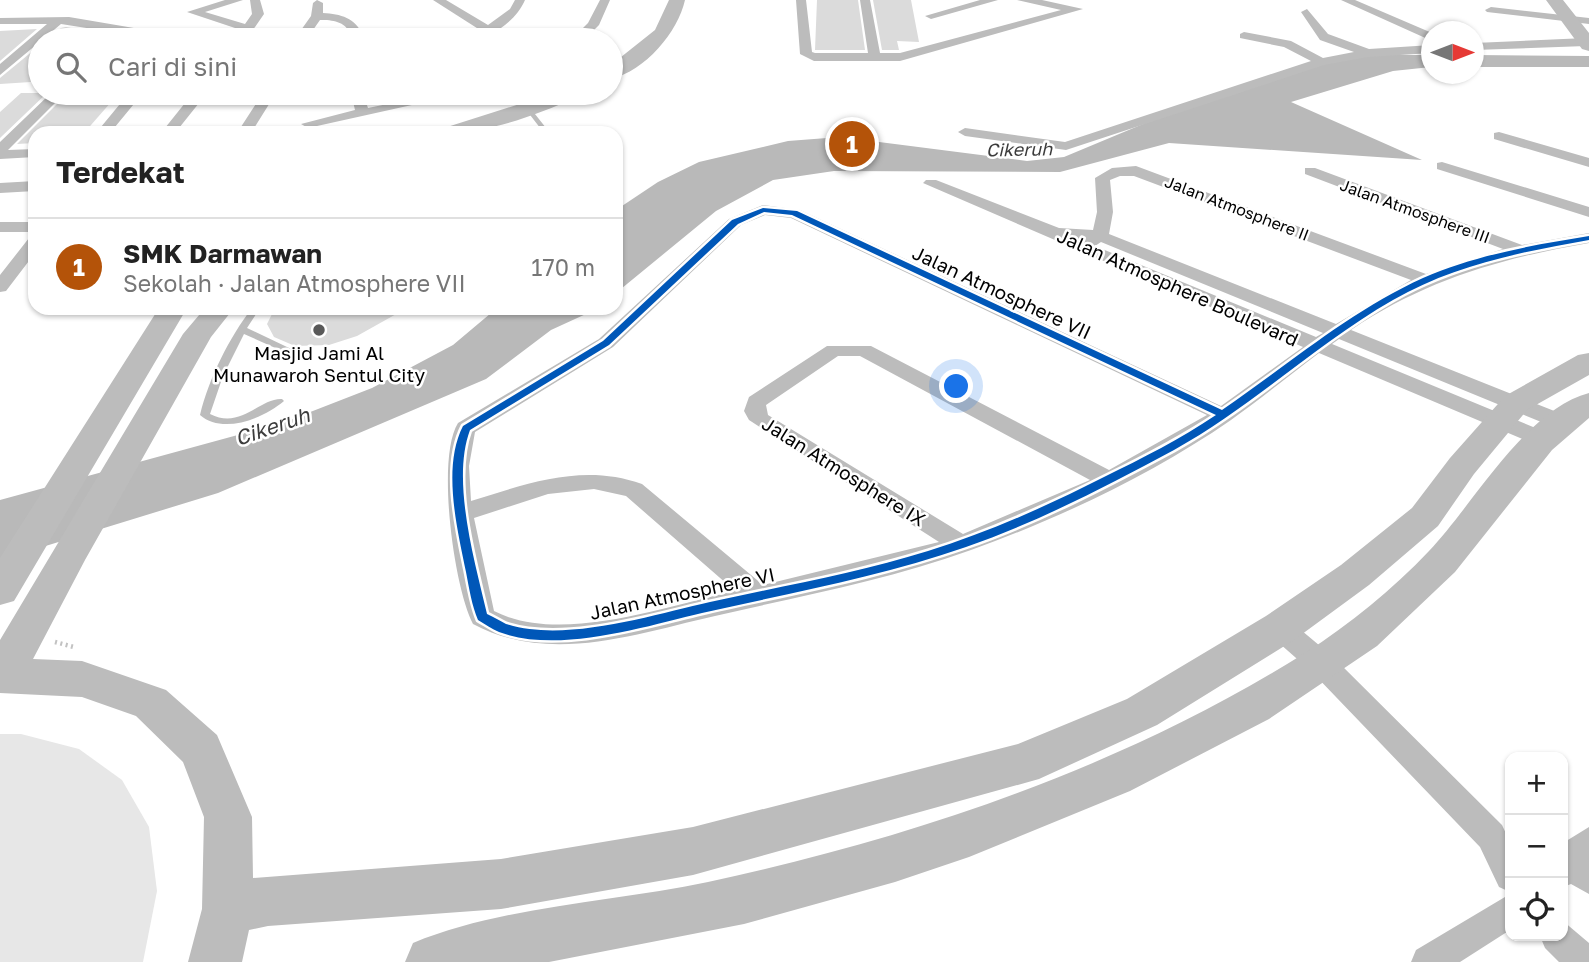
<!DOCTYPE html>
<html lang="id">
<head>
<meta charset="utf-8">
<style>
	body { margin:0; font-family:"Golos Text",sans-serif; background:#f6f6f6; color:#222 }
	.controls { position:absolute; right:21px; bottom:21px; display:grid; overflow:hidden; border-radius:14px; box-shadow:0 2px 5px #0004 }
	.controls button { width:63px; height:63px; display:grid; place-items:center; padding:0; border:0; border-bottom:2px solid #e0e0e0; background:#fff; color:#222; font:35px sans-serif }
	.compass { position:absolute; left:1421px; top:21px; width:63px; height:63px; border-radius:50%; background:#fff; box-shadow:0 2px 5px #0004; rotate:90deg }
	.you { position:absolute; left:957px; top:387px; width:24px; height:24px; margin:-18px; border:5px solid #fff; border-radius:50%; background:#1a73e8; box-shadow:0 0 0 10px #1a73e833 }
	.badge { display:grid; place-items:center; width:46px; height:46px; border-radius:50%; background:#b45309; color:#fff; font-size:23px; font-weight:700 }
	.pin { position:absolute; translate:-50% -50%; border:4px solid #fff; box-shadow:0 2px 7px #0006 }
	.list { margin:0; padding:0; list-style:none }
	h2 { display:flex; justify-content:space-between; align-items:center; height:91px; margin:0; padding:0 28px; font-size:30px }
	h2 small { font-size:23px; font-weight:400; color:#767676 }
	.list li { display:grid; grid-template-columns:46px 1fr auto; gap:21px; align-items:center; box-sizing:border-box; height:98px; padding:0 28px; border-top:2px solid #e0e0e0 }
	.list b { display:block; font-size:26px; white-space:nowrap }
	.list p { margin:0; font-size:23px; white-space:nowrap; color:#767676 }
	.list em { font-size:23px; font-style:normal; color:#767676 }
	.icon { flex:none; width:38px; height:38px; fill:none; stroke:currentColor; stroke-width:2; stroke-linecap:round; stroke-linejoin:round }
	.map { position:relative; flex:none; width:1589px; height:962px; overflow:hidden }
	.search { position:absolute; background:#fff; box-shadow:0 2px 5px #0004; left:28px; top:28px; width:595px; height:77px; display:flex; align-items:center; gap:18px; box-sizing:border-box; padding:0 24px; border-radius:38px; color:#767676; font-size:26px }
	.panel { position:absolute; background:#fff; box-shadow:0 2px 5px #0004; left:28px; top:126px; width:595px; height:189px; border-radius:21px }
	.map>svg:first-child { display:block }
</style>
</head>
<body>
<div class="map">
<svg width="1589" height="962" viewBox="0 0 1589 962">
	<rect width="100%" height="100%" fill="#fff"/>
	<!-- green -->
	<path fill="#e7e7e7" d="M0,734H21L79,749L122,780L149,827L157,891L143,962H0Z"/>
	<!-- water -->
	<path fill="#b9b9b9" d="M1366,55H1431V67L1393,71L1291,102L1422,160L1169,143L1060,172L834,171L773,180L716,211L616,293V210L658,182L699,162L788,141L840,137L1027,161L1064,157L1203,99L1321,62Z
		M1474,55L1589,56V67H1474Z
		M497,308H599L551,330L486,379L218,493L0,560V500L282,423L372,388L453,345Z"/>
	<!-- building -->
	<path fill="#dbdbdb" d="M817,0H858L865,50H815Z
		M873,0H911L919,42L897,41L899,50H882Z
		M61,28L66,27L86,31L76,40H46Z
		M37,29L0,61V31Z
		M40,45V74L31,82L0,84V78Z
		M21,93H47L0,138V112Z
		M68,93H119L84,133H35V143L17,144Z
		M275,308H407L357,336L329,345L295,346L274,337L267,324Z"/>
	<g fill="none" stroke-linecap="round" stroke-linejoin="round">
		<!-- path -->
		<path stroke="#c2c2c2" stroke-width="4.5" stroke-dasharray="2 3.5" stroke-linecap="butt" d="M55,642L74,647"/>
		<!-- lane -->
		<path fill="#bcbcbc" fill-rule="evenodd" d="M527,109H531L550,133H544L527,111Z
			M252,308H260L247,328L308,357L306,359H300L244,334L223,376L210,414C241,430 259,398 282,399L284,401C264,418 223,435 200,415C209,378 229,338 252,308Z"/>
		<!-- street -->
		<path fill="#bcbcbc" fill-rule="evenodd" d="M225,0H243L205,12L245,24L252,14L250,0H260L264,14L246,40H234L241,30L187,12Z
			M317,0L323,3V13C341,14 355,18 363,35L361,37L344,40L351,34C344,21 333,20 320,20L306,40H294L311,16L313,3Z
			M433,0H446L488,25L510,9L515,0H525C516,21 490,40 467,40L480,30Z
			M600,0H610L599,25L584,40H571L588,23Z
			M796,0H806L812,52L815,53H868L860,0H870L880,53H900L1061,10L1017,0H1042L1083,9L900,61H814L800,54Z
			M980,0H998L931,19L925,16Z
			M1341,0H1355L1432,33V41Z
			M1491,7L1589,18V24L1487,12L1485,10Z
			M1307,9L1328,34L1369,49L1432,45V53L1368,57L1324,65L1066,150L965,136L958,132L965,128L1065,142L1311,61L1284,47L1240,38V34L1244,32L1291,41L1323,58L1354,52L1320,40L1301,12Z
			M69,17L181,36L187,40H163L61,24L0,75V64L47,24H0V18Z
			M1586,38L1589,39L1586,46L1474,50V43Z
			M51,93H65L8,150L35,149V157L0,159V142Z
			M129,93H143L110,133H96Z
			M193,93H207L175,133H161Z
			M263,93H276L251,133H237Z
			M351,93H363L368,108L441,93H466L308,128L301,124L355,110Z
			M1499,132L1589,158V167L1494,139V133Z
			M1442,162L1589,207V217L1437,169V163Z
			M1136,166L1426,274L1503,249L1305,174V168H1315L1522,245L1589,233V243C1502,258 1425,280 1351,330L1567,416L1570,421L1567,426H1551L1339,339L1332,344L1550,434L1553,439L1550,444H1534L1319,353C1290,375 1260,399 1231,420C1153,474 1060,518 971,550C888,580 801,596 715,616C635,634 550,665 473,624C454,588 436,458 458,423L599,339L729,219L763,205L800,210L1221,406L1303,347L923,183L926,180H936L1059,228L1093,230L1097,212L1095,178L1112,168ZM1120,176H1134L1411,280L1336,324L1109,234L1113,212L1110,180ZM765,215L791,218L1207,415L1109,470L871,346H827L749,397L744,411L749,420L939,542L763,585L642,484C583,463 529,483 471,501L469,466L475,432L613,347L741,225ZM1101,242L1323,333L1316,337L1095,246ZM838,356H860L1090,480L963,534L768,415L766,405ZM594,489L626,496L735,591C666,606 560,645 494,611L474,518L548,494Z
			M35,181V191L0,193V183Z
			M0,222H35V232H0Z
			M35,237V253L6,291L0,292V275L29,238Z
			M1280,617L1289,620L1332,656L1502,825L1510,842V892L1499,887L1480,847L1312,672L1271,636L1267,628L1271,620Z
			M1589,827V894L1571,884L1563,887V843Z
			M1510,894V930L1460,962H1411L1416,950Z
			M1563,921L1589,943V962H1559L1545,948L1540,936H1563Z"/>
		<!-- primary -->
		<path fill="#bcbcbc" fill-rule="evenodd" d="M669,0H685C678,32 645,71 611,79V65L655,30Z
			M1546,0H1563L1589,33V51L1582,49Z
			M554,93H581L578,97C532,116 492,133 441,133L444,128Z
			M159,308H187L14,601L0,605V558Z
			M205,308H234L211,337L85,560L33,659L82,661L166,690L217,735L252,817L253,878L501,859L693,827L1018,744L1127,699L1266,616L1341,565L1412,508L1450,458L1505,396L1578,355L1589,353V375L1527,410L1474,474L1438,526L1369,585L1294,640L1157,725L1039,779L693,875L501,909L268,926L249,930L242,962H188L202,909L204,817L183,762L136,716L82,697L0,693V640L183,334Z
			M1589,393V418L1552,450L1455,572L1377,646L1269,719L1130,791L969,857L895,882L744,924L549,962H405L413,943C503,906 613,902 708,882C917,837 1123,767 1305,653C1350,624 1392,590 1429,551C1473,505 1526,409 1589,393Z"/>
		<!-- cycleway casing -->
		<g stroke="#fff" stroke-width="5">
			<path id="cycleway" d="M763,208L797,211L1222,410C1288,365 1350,311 1423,278C1476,255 1533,245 1589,236V240C1521,252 1454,265 1393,300C1316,344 1252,407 1174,450C1107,486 1038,522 966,547C880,577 790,593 702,613C643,627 558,654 499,632C492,629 485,624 478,620C472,606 469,588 466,572C457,528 442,467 463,426L603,341L732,220ZM764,212L792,215L1216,415C1180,439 1143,458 1104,477C1047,506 989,532 928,551C857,573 783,586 710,602C652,615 565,643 506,624C500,621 494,617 487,614C475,562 451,481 470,430L609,345L738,224Z"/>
		</g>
		<!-- cycleway -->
		<use href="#cycleway" fill="#0057b8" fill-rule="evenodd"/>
	</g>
	<!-- markers -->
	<circle fill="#595959" stroke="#fff" stroke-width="2.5" cx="319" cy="330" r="7"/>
	<g text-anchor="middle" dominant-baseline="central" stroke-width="5" stroke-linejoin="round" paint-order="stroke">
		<!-- far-street labels -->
		<g font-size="16" fill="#000" stroke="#fff">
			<text transform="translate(1237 208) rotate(21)">Jalan Atmosphere II</text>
			<text transform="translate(1415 211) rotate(20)">Jalan Atmosphere III</text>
		</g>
		<!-- far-water labels -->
		<g font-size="18" font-style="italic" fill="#3c3c3c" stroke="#fff">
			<text transform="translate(1019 149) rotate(-1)">Cikeruh</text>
		</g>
		<!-- street labels -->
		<g font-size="19" fill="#000" stroke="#fff">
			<text transform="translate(1178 287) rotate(24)">Jalan Atmosphere Boulevard</text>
			<text transform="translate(1002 292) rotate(25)">Jalan Atmosphere VII</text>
			<text transform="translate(844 471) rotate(32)">Jalan Atmosphere IX</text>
			<text transform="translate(682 593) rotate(-12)">Jalan Atmosphere VI</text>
		</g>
		<!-- poi labels -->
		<g font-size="19" fill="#000" stroke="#fff">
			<text x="319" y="352">Masjid Jami Al<tspan x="319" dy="22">Munawaroh Sentul City</tspan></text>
		</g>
		<!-- water labels -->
		<g font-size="21" font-style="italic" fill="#3c3c3c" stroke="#fff">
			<text transform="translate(272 426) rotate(-19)">Cikeruh</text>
		</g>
	</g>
</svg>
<div class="controls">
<button>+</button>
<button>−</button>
<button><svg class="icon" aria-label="locate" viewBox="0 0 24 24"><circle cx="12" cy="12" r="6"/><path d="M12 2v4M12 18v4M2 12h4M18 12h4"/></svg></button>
</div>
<svg class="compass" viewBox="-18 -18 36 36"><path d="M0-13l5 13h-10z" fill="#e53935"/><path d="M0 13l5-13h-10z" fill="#767676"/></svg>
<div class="you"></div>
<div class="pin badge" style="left:852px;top:144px">1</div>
<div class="search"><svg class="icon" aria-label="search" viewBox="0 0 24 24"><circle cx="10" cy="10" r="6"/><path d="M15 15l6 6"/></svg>Cari di sini</div>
<section class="panel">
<h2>Terdekat<small></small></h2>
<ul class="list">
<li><span class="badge">1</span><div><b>SMK Darmawan</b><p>Sekolah · Jalan Atmosphere VII</p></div><em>170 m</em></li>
</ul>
</section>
</div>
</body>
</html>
